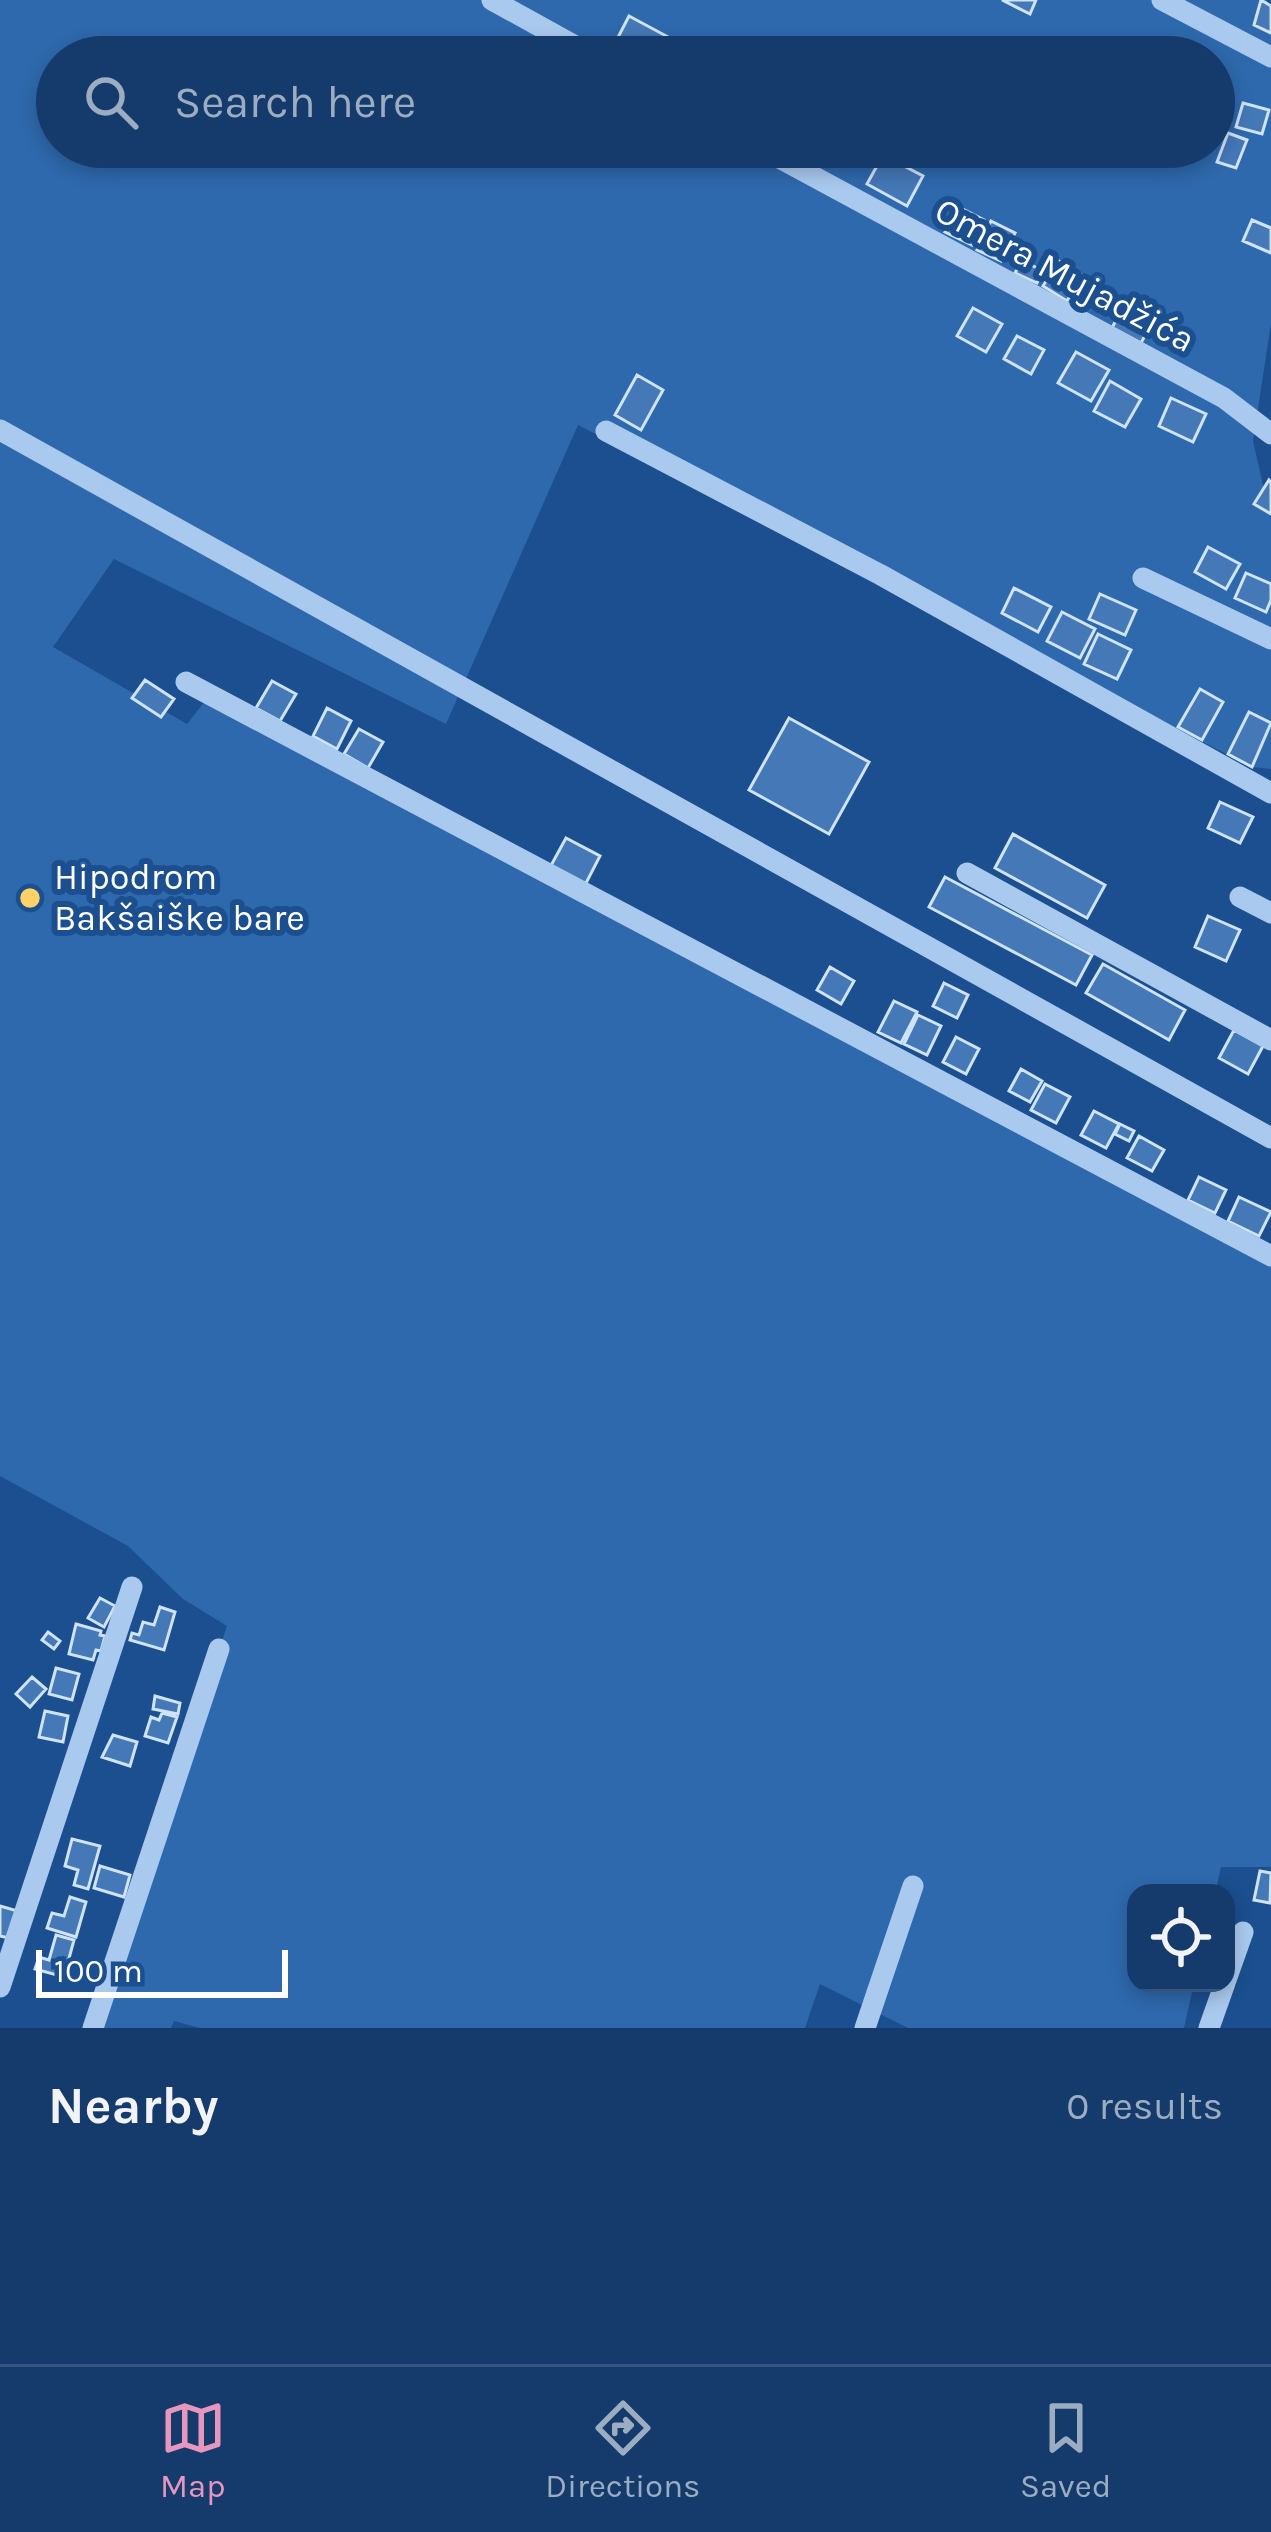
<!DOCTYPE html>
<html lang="en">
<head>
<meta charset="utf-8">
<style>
	body { margin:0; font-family:Karla,sans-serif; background:#214673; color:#f1f3f6 }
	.controls { position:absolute; right:36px; bottom:36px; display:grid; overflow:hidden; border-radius:24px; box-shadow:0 6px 18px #0003 }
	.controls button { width:108px; height:108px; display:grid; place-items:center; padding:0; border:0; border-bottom:3px solid #33557e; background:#143b6b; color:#f1f3f6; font:60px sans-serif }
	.scale { position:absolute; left:36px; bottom:30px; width:252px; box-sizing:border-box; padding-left:12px; border:6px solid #fff; border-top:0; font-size:33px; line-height:42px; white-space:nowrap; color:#fff; -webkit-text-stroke:9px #1b4f8f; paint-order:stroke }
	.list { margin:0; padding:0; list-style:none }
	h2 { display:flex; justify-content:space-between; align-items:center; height:156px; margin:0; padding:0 48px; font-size:51px }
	h2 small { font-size:39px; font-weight:400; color:#9dadc1 }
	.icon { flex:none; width:66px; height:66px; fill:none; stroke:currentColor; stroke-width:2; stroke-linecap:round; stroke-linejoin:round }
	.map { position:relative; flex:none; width:1271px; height:2028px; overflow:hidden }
	.search { position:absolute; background:#143b6b; box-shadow:0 6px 18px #0003; left:36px; right:36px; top:36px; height:132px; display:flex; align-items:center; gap:30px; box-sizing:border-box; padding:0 42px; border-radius:66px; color:#9dadc1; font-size:45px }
	.sheet { height:336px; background:#143b6b }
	nav { display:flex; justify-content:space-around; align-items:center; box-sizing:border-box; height:168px; border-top:3px solid #33557e; background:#143b6b; font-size:33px; color:#9dadc1 }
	nav a { display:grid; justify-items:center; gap:6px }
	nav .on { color:#e797bd }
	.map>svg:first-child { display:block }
</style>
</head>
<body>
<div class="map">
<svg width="1271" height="2028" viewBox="0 0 1271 2028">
	<rect width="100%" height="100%" fill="#1b4f8f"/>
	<!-- green -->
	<path fill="#2e69ad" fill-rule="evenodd" d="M0,0H1266L1271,9V323L1253,441L1271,520V769L1252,767L578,425L446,724L114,559L53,647L187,724L213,691L1271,1259V1867H1221L1215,1893H1136V1983H1194L1184,2028H908L820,1984L805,2028H200L174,2021L171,2028H93L227,1626L183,1599L128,1546L0,1476ZM57,57H1214V147H57Z"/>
	<!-- building -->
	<path fill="#4478b7" stroke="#cfe3fa" stroke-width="3" d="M1002,0H1036L1030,14Z
		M1261,0L1271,6V33L1254,25Z
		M629,16L670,38L660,57H637L614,45Z
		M765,46L787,57H759Z
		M1243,103L1269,110L1262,134L1236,127Z
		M1228,133L1247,140L1236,168L1217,162Z
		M883,155L923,176L907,206L867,184Z
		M957,206L984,220L972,245L945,232Z
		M1252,220L1271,228V253L1243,241Z
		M991,221L1015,233L1001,261L977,250Z
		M1021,260L1043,271L1037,283L1015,273Z
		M1059,261L1082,275L1067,301L1043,286Z
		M1126,300L1156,315L1141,343L1112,328Z
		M973,308L1002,324L986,352L957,336Z
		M1017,336L1044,350L1031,374L1004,359Z
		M1076,352L1109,370L1091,401L1058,383Z
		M637,375L663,390L641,430L615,415Z
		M1110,381L1141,399L1125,427L1094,411Z
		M1171,398L1206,414L1193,442L1159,426Z
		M1269,480L1271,482V514L1254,504Z
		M1208,547L1240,564L1226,589L1195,572Z
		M1246,573L1271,584V600L1266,612L1235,598Z
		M1014,588L1051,607L1038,632L1002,613Z
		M1100,594L1136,610L1125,635L1089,619Z
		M1062,612L1095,629L1080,658L1047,641Z
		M1098,634L1131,650L1117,679L1084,664Z
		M145,680L174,699L161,717L132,698Z
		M272,681L296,694L280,721L256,708Z
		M1200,689L1223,702L1202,740L1178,727Z
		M327,708L351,721L337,749L313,736Z
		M1249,712L1271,723L1252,767L1228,754Z
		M789,718L869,762L829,834L749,790Z
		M359,729L383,742L368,768L344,754Z
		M1220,802L1253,817L1240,843L1208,828Z
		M1013,834L1105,885L1087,918L995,868Z
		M566,838L600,856L584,887L549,869Z
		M945,877L1092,955L1076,985L929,907Z
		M1208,916L1240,930L1226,961L1195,947Z
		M1103,964L1185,1010L1169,1040L1086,993Z
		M830,967L854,981L841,1004L817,990Z
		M944,983L968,995L957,1018L933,1006Z
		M894,1001L917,1012L901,1043L878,1032Z
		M918,1015L941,1026L927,1055L904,1044Z
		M1234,1030L1263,1046L1248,1074L1219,1058Z
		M956,1037L979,1049L966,1074L943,1062Z
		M1021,1069L1042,1081L1030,1102L1009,1091Z
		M1045,1084L1070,1097L1056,1123L1031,1110Z
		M1094,1111L1119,1124L1106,1148L1081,1135Z
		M1120,1124L1134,1131L1129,1141L1115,1134Z
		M1139,1136L1164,1150L1152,1171L1127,1158Z
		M1199,1177L1226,1190L1215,1213L1188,1200Z
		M1239,1197L1271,1212L1259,1236L1228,1221Z
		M100,1598L115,1606L104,1627L88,1618Z
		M160,1607L175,1612L164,1650L130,1640L132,1633L139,1635L143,1622L154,1625Z
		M76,1624L101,1631L100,1635L105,1636L101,1651L96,1650L93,1660L69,1654Z
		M48,1632L60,1641L54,1649L42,1640Z
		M56,1668L79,1674L72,1700L49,1694Z
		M32,1677L46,1689L30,1707L16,1694Z
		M155,1696L180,1703L178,1714L153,1709Z
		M45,1711L68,1716L63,1742L39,1737Z
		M162,1713L177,1717L168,1743L145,1736L151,1717L159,1720Z
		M113,1735L137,1742L130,1766L102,1757Z
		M72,1839L100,1846L88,1889L74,1885L78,1870L65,1866Z
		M100,1866L130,1875L124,1897L94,1888Z
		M1260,1871L1271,1873L1270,1903L1254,1900Z
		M70,1897L86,1902L76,1937L47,1928L52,1913L64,1916Z
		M0,1906L21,1912L13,1939L0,1936Z
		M56,1935L74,1940L64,1977L35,1969L39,1957L49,1960Z"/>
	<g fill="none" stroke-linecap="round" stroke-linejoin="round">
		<!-- minor -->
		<path stroke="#a9c9ee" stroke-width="21" d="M492,0L595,57
			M1162,0L1271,57
			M759,147L1224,398L1271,434
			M0,430L1271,1138
			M606,431L881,575L1271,793
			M1143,578L1271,639
			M186,682L1271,1256
			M967,873L1271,1040
			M1240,897L1271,913
			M1226,1980L1243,1932
			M0,1987L132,1587
			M93,2028L219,1649
			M865,2028L913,1886
			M1209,2028L1225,1983"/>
	</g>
	<!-- markers -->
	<circle fill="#ffd166" stroke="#1b4f8f" stroke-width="4.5" cx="30" cy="898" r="12"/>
	<g text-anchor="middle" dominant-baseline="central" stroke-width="12" stroke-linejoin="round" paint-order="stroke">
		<!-- street labels -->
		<g font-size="36" fill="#fff" stroke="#1b4f8f">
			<text transform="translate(1065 275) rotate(28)">Omera Mujadžića</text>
		</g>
		<!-- poi labels -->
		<g font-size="36" fill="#fff" stroke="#1b4f8f" text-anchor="start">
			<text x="54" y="877">Hipodrom<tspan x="54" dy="41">Bakšaiške bare</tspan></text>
		</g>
	</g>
</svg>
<div class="controls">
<button><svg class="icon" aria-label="locate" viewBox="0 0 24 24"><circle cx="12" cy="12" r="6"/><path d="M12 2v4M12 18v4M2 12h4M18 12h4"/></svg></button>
</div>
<div class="scale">100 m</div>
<div class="search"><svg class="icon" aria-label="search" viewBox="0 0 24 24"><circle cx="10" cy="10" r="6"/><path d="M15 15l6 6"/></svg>Search here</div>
</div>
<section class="sheet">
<h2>Nearby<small>0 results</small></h2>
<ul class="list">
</ul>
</section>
<nav>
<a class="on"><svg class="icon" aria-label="map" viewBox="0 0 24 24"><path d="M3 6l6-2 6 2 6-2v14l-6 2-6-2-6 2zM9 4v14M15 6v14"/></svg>Map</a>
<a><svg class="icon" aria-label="directions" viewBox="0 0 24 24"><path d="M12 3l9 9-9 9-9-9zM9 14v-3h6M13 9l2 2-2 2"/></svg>Directions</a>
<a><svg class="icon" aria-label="saved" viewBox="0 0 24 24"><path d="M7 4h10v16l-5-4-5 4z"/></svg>Saved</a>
</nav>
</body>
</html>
